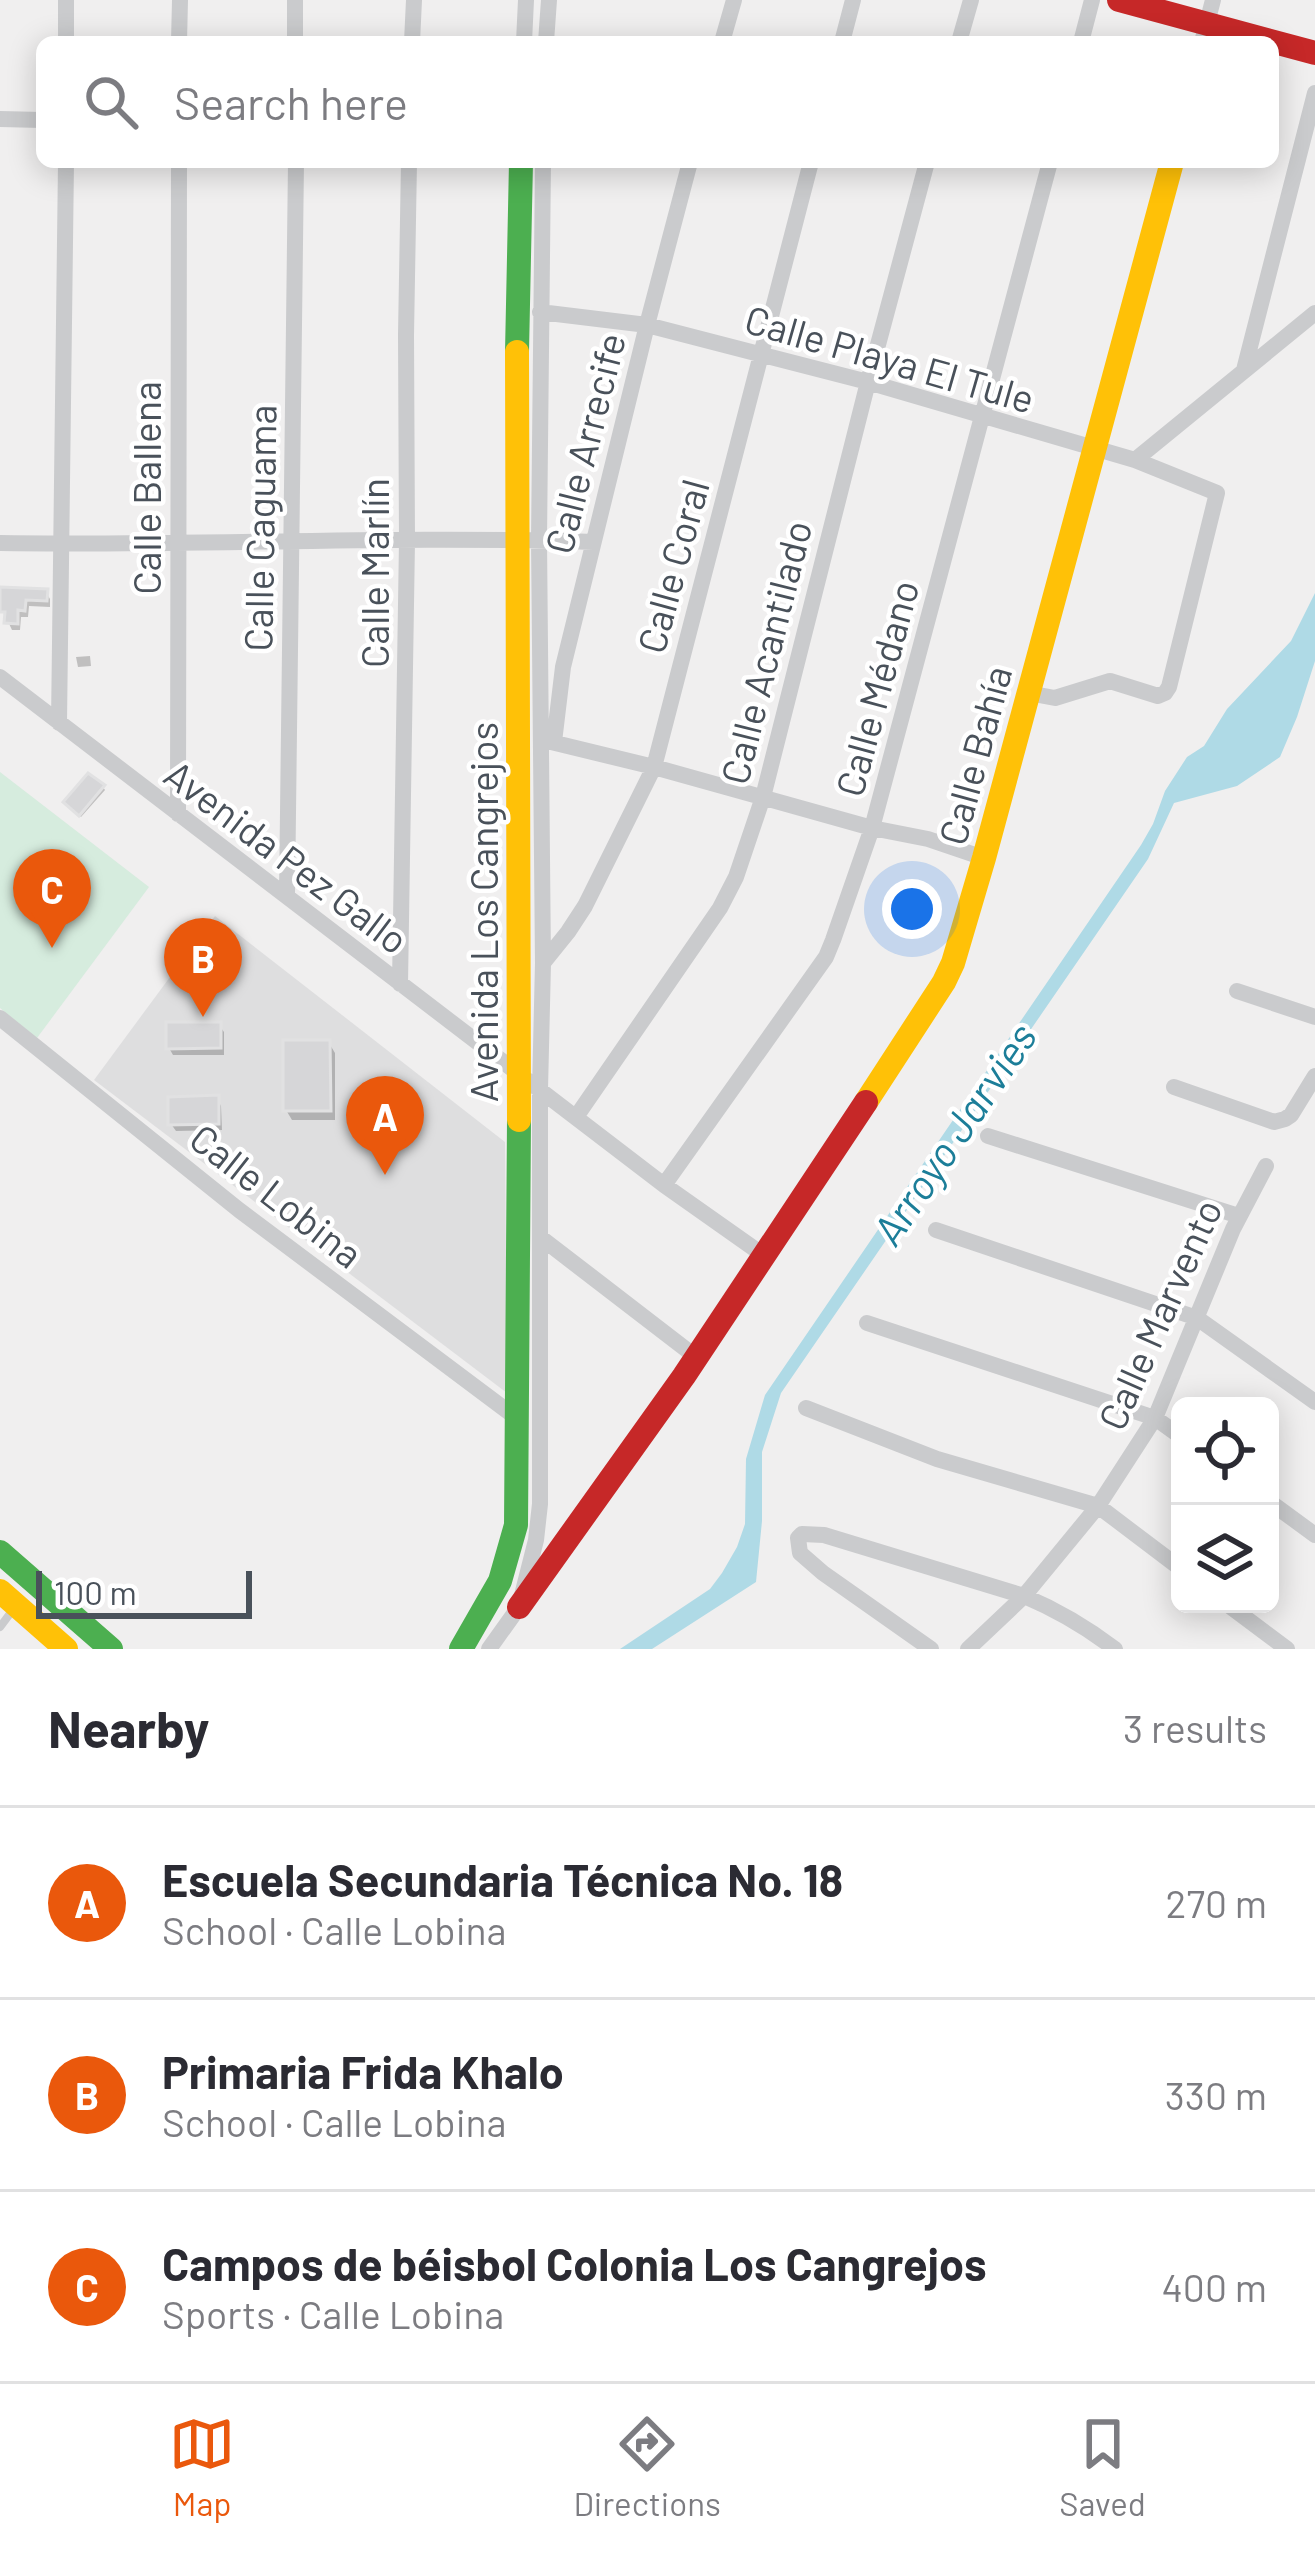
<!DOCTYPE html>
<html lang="en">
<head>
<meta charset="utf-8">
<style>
	body { margin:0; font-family:Barlow,sans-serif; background:#f7f7f7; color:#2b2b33 }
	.controls { position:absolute; right:36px; bottom:36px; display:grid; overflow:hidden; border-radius:18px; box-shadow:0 6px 30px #0003 }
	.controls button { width:108px; height:108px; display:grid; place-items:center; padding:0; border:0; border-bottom:3px solid #e1e1e2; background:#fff; color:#2b2b33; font:60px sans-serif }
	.scale { position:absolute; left:36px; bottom:30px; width:216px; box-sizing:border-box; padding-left:12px; border:6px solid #49515a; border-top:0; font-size:33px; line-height:42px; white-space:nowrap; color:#49515a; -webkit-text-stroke:9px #fff; paint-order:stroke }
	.you { position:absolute; left:912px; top:909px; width:42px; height:42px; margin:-30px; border:9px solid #fff; border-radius:50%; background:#1a73e8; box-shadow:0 0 0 18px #1a73e833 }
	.badge { display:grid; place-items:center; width:78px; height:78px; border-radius:50%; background:#ea580c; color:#fff; font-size:39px; font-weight:700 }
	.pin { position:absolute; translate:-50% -99px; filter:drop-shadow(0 3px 6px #0008) }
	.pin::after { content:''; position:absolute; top:63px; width:42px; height:36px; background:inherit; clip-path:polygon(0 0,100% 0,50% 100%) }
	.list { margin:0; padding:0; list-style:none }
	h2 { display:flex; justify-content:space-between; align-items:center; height:156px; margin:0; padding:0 48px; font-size:51px }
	h2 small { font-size:39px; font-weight:400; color:#7c7c81 }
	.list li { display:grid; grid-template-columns:78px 1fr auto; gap:36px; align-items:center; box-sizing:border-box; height:192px; padding:0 48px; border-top:3px solid #e1e1e2 }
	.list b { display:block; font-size:45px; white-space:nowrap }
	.list p { margin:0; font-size:39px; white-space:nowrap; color:#7c7c81 }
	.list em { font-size:39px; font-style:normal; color:#7c7c81 }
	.icon { flex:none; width:66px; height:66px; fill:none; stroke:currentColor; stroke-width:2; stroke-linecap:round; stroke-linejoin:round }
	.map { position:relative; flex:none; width:1315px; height:1649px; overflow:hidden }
	.search { position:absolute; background:#fff; box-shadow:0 6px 30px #0003; left:36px; right:36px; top:36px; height:132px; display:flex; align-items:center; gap:30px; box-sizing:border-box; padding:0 42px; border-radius:18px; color:#7c7c81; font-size:45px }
	.sheet { height:732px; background:#fff }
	nav { display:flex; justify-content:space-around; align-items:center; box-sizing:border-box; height:168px; border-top:3px solid #e1e1e2; background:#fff; font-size:33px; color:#7c7c81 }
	nav a { display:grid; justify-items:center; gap:6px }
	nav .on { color:#ea580c }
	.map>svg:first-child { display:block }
</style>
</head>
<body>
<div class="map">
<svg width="1315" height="1649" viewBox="0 0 1315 1649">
	<rect width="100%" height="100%" fill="#f0efef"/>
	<!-- education -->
	<path fill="#dededf" d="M215,916L505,1142L507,1393L94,1080Z"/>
	<!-- green -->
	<path fill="#d6ecde" d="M0,772L149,887L37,1038L0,1008Z"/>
	<!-- water -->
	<path fill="#afdae6" d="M1315,593V661L1297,717L1280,757L1237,786L1174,803L1148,859L781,1393L762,1452V1521L756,1582L652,1649H620L710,1589L722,1573L737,1547L745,1524L746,1459L765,1395L1141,845L1153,824L1165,791L1187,757L1204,746L1227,709L1291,641Z"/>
	<!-- shadow -->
	<path fill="#0003" d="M0,590L46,592L50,599V607L29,606L28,617H21L20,630H12L4,613L0,612Z
		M90,656L91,666L78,667L76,657Z
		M103,787L105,790L81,817L68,806Z
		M231,951L236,958L207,996L184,979L180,972Z
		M219,1025L224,1032V1055H173L169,1048Z
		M329,1043L335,1053V1120H292L286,1110Z
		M217,1098L221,1106L222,1130L176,1131L171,1124Z"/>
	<!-- building -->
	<path fill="#d6d6d8" stroke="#e1e1e2" stroke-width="3" d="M0,587L48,589L47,601L26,600L25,611L18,610V624L4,623L5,612H0Z
		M88,773L105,785L79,816L63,802Z
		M208,930L234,949L202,991L176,972Z
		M166,1022H221V1048L166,1049Z
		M283,1040H330L331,1111H283Z
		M219,1095V1124L168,1125V1097Z"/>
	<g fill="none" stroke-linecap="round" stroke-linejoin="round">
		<!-- lane -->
		<path stroke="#cacbcd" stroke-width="8" d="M0,1627L12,1611"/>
		<!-- street -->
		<path stroke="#cacbcd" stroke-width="16" d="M66,0V42
			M295,0V42
			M179,42L180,0
			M412,42L414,0
			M524,42L526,0
			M546,42L549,0
			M722,42L734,0
			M842,42L853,0
			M959,42L971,0
			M1081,42L1092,0
			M1202,42L1213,0
			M0,119L42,120
			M540,312L647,325L868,382L1135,460L1217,493L1169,687L1165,693L1158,696L1110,681L1055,698L1028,693
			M1244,370L1315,93
			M1135,460L1315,313
			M0,543C198,546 396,535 593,542
			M0,677L664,1185L766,1257
			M59,723L66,162
			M547,741L654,767L872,828L928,839L984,858
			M554,742L563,667L647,325L690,162
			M178,814L179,162
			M287,894L296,162
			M543,963L568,932L585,906L654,767L811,162
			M400,984L407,541L406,335L409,162
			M1237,991L1315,1017
			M0,1018L239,1210L518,1419
			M1174,1087L1274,1122L1285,1119L1291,1115L1315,1076
			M576,1117L720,908L736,877L763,797L868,382L927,162
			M988,1136L1239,1216
			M664,1185L826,957L833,940L872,828L1050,162
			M936,1230L1197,1318L1315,1402
			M540,1237L696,1357
			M867,1323L1155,1418L1180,1436
			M806,1408L937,1459L1098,1506L1180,1568
			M1270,1502L1315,1535
			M1227,1604L1287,1649
			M489,1649L519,1607L536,1540L540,1504V1090L543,963L539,540L543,162
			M931,1649L823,1573L800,1553L798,1538L802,1534L824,1535L1024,1596C1057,1610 1086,1627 1115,1649
			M968,1649L1024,1596L1098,1506L1155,1418L1233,1229L1266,1166"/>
		<!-- fast -->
		<path stroke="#4caf50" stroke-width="24" d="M517,352L521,162
			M0,1552L111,1649
			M461,1649L500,1581L516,1525L519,1120"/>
		<!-- slow -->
		<path stroke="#ffc107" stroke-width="24" d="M517,352L519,1120
			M866,1102L944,982L953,963L984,858L1172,162
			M0,1591L66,1649"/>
		<!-- jam -->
		<path stroke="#c62828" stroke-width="24" d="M1119,0L1315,53
			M519,1607L684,1376L866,1102"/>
	</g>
	<g text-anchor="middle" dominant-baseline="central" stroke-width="9" stroke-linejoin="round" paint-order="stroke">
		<!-- street labels -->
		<g font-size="39" fill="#49515a" stroke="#fff">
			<text transform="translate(890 358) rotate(16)">Calle Playa El Tule</text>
			<text transform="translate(584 443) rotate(-76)">Calle Arrecife</text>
			<text transform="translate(145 488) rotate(-90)">Calle Ballena</text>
			<text transform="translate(259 528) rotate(-89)">Calle Caguama</text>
			<text transform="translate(672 566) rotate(-75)">Calle Coral</text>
			<text transform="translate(373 573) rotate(-90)">Calle Marlín</text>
			<text transform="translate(765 652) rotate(-76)">Calle Acantilado</text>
			<text transform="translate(876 688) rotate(-75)">Calle Médano</text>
			<text transform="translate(974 755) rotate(-75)">Calle Bahía</text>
			<text transform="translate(287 856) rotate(37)">Avenida Pez Gallo</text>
			<text transform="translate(482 912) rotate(-90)">Avenida Los Cangrejos</text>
			<text transform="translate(277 1195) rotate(38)">Calle Lobina</text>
			<text transform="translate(1159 1314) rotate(-66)">Calle Marvento</text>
		</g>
		<!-- water labels -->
		<g font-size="42" font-style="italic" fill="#1c7e99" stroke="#fff">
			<text transform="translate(953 1133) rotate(-56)">Arroyo Jarvies</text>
		</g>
	</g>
</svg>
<div class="controls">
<button><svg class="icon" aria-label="locate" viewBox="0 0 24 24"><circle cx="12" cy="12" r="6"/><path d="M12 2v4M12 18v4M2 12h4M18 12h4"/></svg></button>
<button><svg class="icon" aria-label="layers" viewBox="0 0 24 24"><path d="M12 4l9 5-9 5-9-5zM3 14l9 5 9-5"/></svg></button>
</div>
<div class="scale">100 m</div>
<div class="you"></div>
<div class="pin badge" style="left:385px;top:1175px">A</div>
<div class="pin badge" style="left:203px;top:1017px">B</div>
<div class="pin badge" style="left:52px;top:948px">C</div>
<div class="search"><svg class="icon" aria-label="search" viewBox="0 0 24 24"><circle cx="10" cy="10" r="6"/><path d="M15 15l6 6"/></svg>Search here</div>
</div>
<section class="sheet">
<h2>Nearby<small>3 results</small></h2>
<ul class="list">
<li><span class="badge">A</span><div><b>Escuela Secundaria Técnica No. 18</b><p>School · Calle Lobina</p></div><em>270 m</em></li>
<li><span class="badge">B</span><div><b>Primaria Frida Khalo</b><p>School · Calle Lobina</p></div><em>330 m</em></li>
<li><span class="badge">C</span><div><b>Campos de béisbol Colonia Los Cangrejos</b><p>Sports · Calle Lobina</p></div><em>400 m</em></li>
</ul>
</section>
<nav>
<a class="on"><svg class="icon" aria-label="map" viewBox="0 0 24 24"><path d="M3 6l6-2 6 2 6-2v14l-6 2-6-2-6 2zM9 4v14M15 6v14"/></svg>Map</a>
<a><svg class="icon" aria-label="directions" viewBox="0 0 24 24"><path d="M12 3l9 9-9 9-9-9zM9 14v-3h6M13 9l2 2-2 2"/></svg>Directions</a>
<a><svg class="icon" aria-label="saved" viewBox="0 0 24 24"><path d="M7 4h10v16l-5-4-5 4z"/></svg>Saved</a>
</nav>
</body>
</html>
